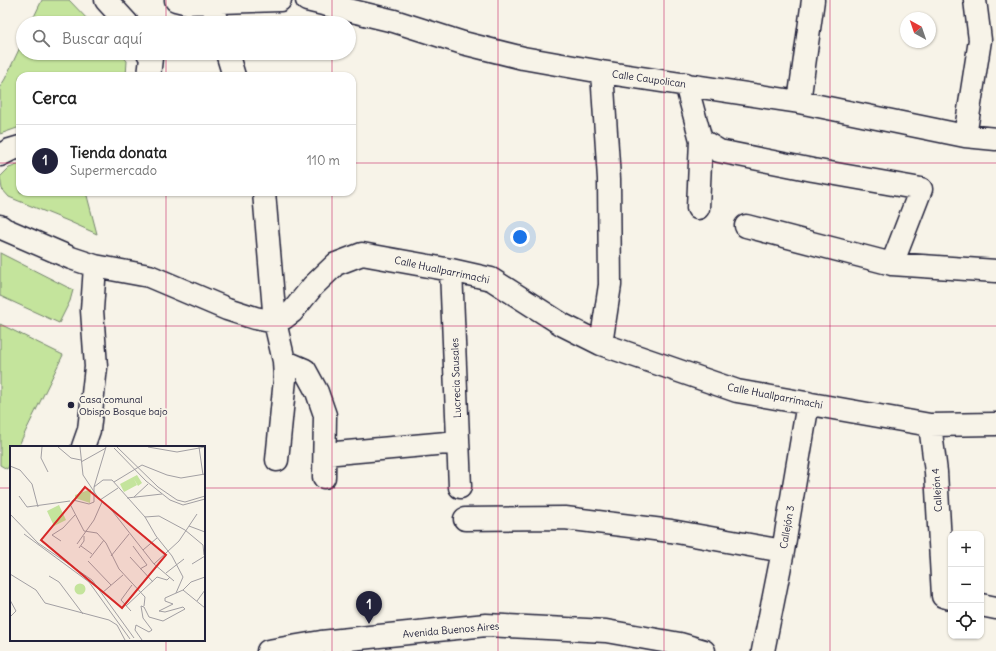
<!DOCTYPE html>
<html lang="es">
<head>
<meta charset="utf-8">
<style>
	body { margin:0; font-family:Delius,sans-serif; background:#f6f6f6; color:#222 }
	.controls { position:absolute; right:12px; bottom:12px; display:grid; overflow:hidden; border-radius:8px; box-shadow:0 1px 3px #0004 }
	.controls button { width:36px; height:36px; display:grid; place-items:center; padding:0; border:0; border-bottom:1px solid #e0e0e0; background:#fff; color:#222; font:20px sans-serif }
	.compass { position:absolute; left:900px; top:12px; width:36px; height:36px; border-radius:50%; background:#fff; box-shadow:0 1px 3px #0004; rotate:320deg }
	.you { position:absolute; left:520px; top:237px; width:14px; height:14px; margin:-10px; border:3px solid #fff; border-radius:50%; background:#1a73e8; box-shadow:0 0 0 6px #1a73e833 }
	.badge { display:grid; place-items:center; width:26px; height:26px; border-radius:50%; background:#22223b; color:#fff; font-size:13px; font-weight:700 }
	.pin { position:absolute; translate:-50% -33px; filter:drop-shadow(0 1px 2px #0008) }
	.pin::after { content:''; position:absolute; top:21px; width:14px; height:12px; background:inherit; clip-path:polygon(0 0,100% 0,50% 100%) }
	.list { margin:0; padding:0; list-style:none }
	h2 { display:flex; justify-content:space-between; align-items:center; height:52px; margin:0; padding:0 16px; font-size:17px }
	h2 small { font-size:13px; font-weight:400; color:#767676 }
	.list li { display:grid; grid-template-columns:26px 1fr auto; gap:12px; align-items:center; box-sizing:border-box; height:72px; padding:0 16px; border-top:1px solid #e0e0e0 }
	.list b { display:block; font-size:15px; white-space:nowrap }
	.list p { margin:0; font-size:13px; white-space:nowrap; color:#767676 }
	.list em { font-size:13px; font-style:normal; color:#767676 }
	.icon { flex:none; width:22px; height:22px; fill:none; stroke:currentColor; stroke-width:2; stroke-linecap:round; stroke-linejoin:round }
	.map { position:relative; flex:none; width:996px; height:651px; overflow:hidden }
	.search { position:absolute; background:#fff; box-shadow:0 1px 3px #0004; left:16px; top:16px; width:340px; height:44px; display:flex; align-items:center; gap:10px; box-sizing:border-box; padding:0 14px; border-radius:22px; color:#767676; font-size:15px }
	.panel { position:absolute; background:#fff; box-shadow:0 1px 3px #0004; left:16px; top:72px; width:340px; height:124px; border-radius:12px }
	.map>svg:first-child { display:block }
</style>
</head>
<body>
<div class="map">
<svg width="996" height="651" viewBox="0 0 996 651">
	<rect width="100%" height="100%" fill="#f7f3e8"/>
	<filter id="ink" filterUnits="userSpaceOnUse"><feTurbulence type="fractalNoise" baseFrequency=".025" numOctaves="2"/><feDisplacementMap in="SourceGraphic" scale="8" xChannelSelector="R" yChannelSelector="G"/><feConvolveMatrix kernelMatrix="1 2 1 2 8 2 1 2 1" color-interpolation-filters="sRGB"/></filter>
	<g filter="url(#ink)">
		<!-- green -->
		<path fill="#c4e49c" stroke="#73836c" d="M42,0H69L91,23H31Z
			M23,41V53H120L127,61L126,76H20V127L0,134V87L5,79Z
			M20,164V192H86L97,234L68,221L9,197L2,189L0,177L9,168Z
			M0,253L73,290L70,301L59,323L0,296Z
			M0,324L63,355L18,447H11V462L7,469L0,465Z"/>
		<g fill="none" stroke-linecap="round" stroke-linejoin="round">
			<!-- minor casing -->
			<g stroke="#22223b" stroke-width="25">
				<path id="minor" d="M106,0L127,23
					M176,0L188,3L280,0
					M307,0L394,21L463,43L523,58L602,72L799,102L965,136L996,139
					M212,3L218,23
					M148,53L151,58L149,76
					M227,53L234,76
					M686,84L701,140L698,208
					M799,102L813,0
					M965,136L980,40L975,0
					M701,140L719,151L813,170L921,189L892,264
					M0,155L10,150L20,147
					M264,192L275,322L284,361L285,379L277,460
					M0,226L4,229L71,258L95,266L149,276L227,309L255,318L275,322L284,318L292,312L313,286L336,264L362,254L451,270L491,279L563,325L601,344L737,391L930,425L996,424
					M746,226L892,264L996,271
					M451,270L460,487
					M601,344L610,285L609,179L602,72
					M284,361L305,370L317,392L325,415L324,477
					M930,425L936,472L943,596L951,598
					M83,447L89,430L96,367L92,310L95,266
					M325,454L458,442
					M465,519L565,518L671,531L783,551
					M981,605L996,608
					M763,651L783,551L808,403"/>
			</g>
			<!-- secondary casing -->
			<g stroke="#22223b" stroke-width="25">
				<path id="secondary" d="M268,651L321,642L486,625L606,631L680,644L704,651"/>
			</g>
			<!-- minor -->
			<use href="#minor" stroke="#f7f3e8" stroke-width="22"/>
			<!-- secondary -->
			<use href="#secondary" stroke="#f7f3e8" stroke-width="22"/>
		</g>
	</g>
	<!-- grid -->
	<path fill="none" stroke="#c2185b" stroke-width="1" stroke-opacity="0.55" d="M166,0V23M332,0V23M498,0V651M664,0V651M830,0V651M166,53V76M332,53V76M0,163H20M352,163H996M166,192V447M332,192V651M0,326H996M0,488H11M204,488H996M166,640V651"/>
	<!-- markers -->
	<circle fill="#22223b" stroke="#f7f3e8" stroke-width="1.5" cx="71" cy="405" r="4"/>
	<g text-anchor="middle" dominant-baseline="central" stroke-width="3.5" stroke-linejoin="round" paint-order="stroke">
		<!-- street labels -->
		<g font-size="10" fill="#22223b" stroke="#f7f3e8">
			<text transform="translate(649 79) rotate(8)">Calle Caupolican</text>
			<text transform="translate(442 270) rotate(12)">Calle Huallparrimachi</text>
			<text transform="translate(456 378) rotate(-92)">Lucrecia Sausales</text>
			<text transform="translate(775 396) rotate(11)">Calle Huallparrimachi</text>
			<text transform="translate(937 490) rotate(-94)">Callejón 4</text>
			<text transform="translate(787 527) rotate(-80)">Callejón 3</text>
			<text transform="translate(451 630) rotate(-5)">Avenida Buenos Aires</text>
		</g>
		<!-- poi labels -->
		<g font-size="10" fill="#22223b" stroke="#f7f3e8" text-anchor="start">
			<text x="79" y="399">Casa comunal<tspan x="79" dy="12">Obispo Bosque bajo</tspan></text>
		</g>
	</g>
	<!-- overview -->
	<g transform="translate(10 446)">
		<rect width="195" height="195" fill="#f7f3e8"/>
		<path d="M127,29L132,37L128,40L124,33L127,39L114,46L110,38ZM81,43L80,57L65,52V49ZM49,59L56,74L44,80L37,65ZM64.5 143a5.5 5.5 0 1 1 11 0a5.5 5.5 0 1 1-11 0Z" fill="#c4e49c"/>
		<path fill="none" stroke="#a29fa3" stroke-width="1" d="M32,1L31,12L38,26M48,1L61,12L71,14M70,1L73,29L89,53L100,62L144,118L164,135M96,1L84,41V56L79,58L63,54L60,58L74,85L87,87L96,97L109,123L135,151L134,160M107,1L148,41L167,54L175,56L195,50M138,1L167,6L195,1M189,1L193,29M104,2L136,35L160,54L173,59L195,53M71,16L96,2M0,20L10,24L22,38L28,61M104,36L132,19L157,29L171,32L195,28M84,41L93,34H102L135,71L146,90L162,110L173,131L166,147M9,50L17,61L60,55M124,51L138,38M117,52L152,48M90,54L108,42M0,68L28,97L82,134L124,192M135,71L149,70L175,84L193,99L194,109M179,80L195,86M14,88L79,136L120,193M51,95L42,89L53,82L65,69M67,98L84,74L92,56M71,100L82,108M123,100L137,119L130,123M69,102L74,95V90M133,104L147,92M101,110L119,88M120,111L143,136M80,112L94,94M78,115L101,139M144,118L169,95L187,68M182,118L195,110M156,127L174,113M0,128L26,144L35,157L99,174L107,179L115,194M39,130L49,136L73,168M195,131L181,136L173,144L195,162M92,147L113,129M0,154L6,165L0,171M187,155L195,144M116,160L147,131L157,134L160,131M121,165L111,154L122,139M132,194L125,184L126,179L139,186L142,184L133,172L131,160L134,161L139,171L153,175L175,163L173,161L155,166L149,165L163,158L155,155V152L173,144"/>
		<path fill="#d62828" fill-opacity="0.15" stroke="#d62828" stroke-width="2" d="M75,41L156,109L112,162L31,94Z"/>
		<rect width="195" height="195" fill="none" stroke="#22223b" stroke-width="2"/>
	</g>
</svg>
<div class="controls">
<button>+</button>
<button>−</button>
<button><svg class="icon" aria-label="locate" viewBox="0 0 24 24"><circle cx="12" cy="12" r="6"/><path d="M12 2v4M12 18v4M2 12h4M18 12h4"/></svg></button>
</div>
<svg class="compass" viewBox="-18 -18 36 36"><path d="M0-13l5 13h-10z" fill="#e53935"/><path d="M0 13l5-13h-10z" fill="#767676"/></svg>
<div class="you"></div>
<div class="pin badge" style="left:369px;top:624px">1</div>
<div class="search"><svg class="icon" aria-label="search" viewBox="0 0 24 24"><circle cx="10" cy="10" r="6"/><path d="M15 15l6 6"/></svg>Buscar aquí</div>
<section class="panel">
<h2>Cerca<small></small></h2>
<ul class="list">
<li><span class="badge">1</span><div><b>Tienda donata</b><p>Supermercado</p></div><em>110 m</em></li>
</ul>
</section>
</div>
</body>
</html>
